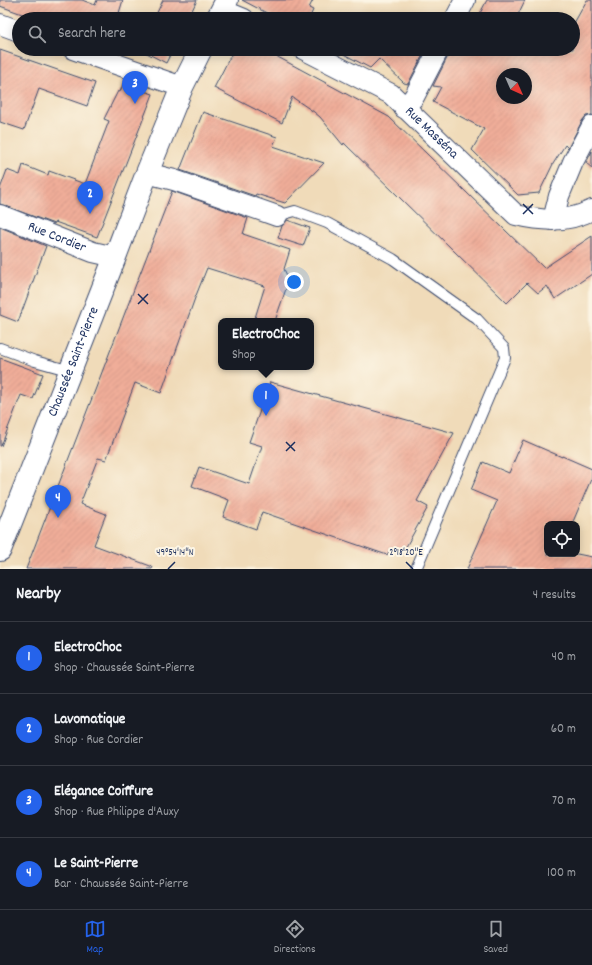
<!DOCTYPE html>
<html lang="en">
<head>
<meta charset="utf-8">
<style>
	body { margin:0; font-family:Dekko,sans-serif; background:#20242c; color:#f1f3f6 }
	.controls { position:absolute; right:12px; bottom:12px; display:grid; overflow:hidden; border-radius:8px; box-shadow:0 2px 10px #0003 }
	.controls button { width:36px; height:36px; display:grid; place-items:center; padding:0; border:0; border-bottom:1px solid #363941; background:#171b24; color:#f1f3f6; font:20px sans-serif }
	.compass { position:absolute; left:496px; top:68px; width:36px; height:36px; border-radius:50%; background:#171b24; box-shadow:0 2px 10px #0003; rotate:135deg }
	.you { position:absolute; left:294px; top:282px; width:14px; height:14px; margin:-10px; border:3px solid #fff; border-radius:50%; background:#1a73e8; box-shadow:0 0 0 6px #1a73e833 }
	.badge { display:grid; place-items:center; width:26px; height:26px; border-radius:50%; background:#2563eb; color:#fff; font-size:13px; font-weight:700 }
	.pin { position:absolute; translate:-50% -33px; filter:drop-shadow(0 1px 2px #0008) }
	.pin::after { content:''; position:absolute; top:21px; width:14px; height:12px; background:inherit; clip-path:polygon(0 0,100% 0,50% 100%) }
	.popup { position:absolute; left:218px; top:318px; width:96px; height:52px; box-sizing:border-box; display:grid; place-content:center; border-radius:8px; background:#171b24; filter:drop-shadow(0 1px 3px #0005); font-size:13px; white-space:nowrap; color:#9ea1a6 }
	.popup b { font-size:15px; color:#f1f3f6 }
	.popup::after { content:''; position:absolute; left:50%; top:100%; margin-left:-8px; border:8px solid transparent; border-top-color:#171b24 }
	.list { margin:0; padding:0; list-style:none }
	h2 { display:flex; justify-content:space-between; align-items:center; height:52px; margin:0; padding:0 16px; font-size:17px }
	h2 small { font-size:13px; font-weight:400; color:#9ea1a6 }
	.list li { display:grid; grid-template-columns:26px 1fr auto; gap:12px; align-items:center; box-sizing:border-box; height:72px; padding:0 16px; border-top:1px solid #363941 }
	.list b { display:block; font-size:15px; white-space:nowrap }
	.list p { margin:0; font-size:13px; white-space:nowrap; color:#9ea1a6 }
	.list em { font-size:13px; font-style:normal; color:#9ea1a6 }
	.icon { flex:none; width:22px; height:22px; fill:none; stroke:currentColor; stroke-width:2; stroke-linecap:round; stroke-linejoin:round }
	.map { position:relative; flex:none; width:592px; height:569px; overflow:hidden }
	.search { position:absolute; background:#171b24; box-shadow:0 2px 10px #0003; left:12px; right:12px; top:12px; height:44px; display:flex; align-items:center; gap:10px; box-sizing:border-box; padding:0 14px; border-radius:22px; color:#9ea1a6; font-size:15px }
	.sheet { height:340px; background:#171b24 }
	nav { display:flex; justify-content:space-around; align-items:center; box-sizing:border-box; height:56px; border-top:1px solid #363941; background:#171b24; font-size:11px; color:#9ea1a6 }
	nav a { display:grid; justify-items:center; gap:2px }
	nav .on { color:#2563eb }
	.map>svg:first-child { display:block }
</style>
</head>
<body>
<div class="map">
<svg width="592" height="569" viewBox="0 0 592 569">
	<defs>
		<pattern id="building-hatch" width="6" height="6" patternUnits="userSpaceOnUse"><rect width="6" height="6" fill="#f0ad99"/><path d="M-1 1l2-2M0 6l6-6M5 7l2-2" fill="none" stroke="#cd9586"/></pattern>
	</defs>
	<rect width="100%" height="100%" fill="#fcf5e5"/>
	<filter id="ink" filterUnits="userSpaceOnUse"><feTurbulence type="fractalNoise" baseFrequency=".025" numOctaves="2"/><feDisplacementMap in="SourceGraphic" scale="8" xChannelSelector="R" yChannelSelector="G"/><feConvolveMatrix kernelMatrix="1 2 1 2 8 2 1 2 1" color-interpolation-filters="sRGB"/></filter>
	<filter id="wash" filterUnits="userSpaceOnUse"><feTurbulence type="fractalNoise" baseFrequency=".012" numOctaves="4" result="noise"/><feDisplacementMap in="SourceGraphic" scale="16" xChannelSelector="R" yChannelSelector="G"/><feGaussianBlur stdDeviation="0.9" result="paint"/><feColorMatrix in="noise" values="0 0 0 0 0 0 0 0 0 0 0 0 0 0 0 0 0 1.4 0 .05"/><feComposite in="paint" operator="in"/></filter>
	<g filter="url(#wash)">
		<rect width="100%" height="100%" fill="#f0dbb9"/>
		<g id="blocks">
			<!-- building -->
			<path fill="url(#building-hatch)" fill-rule="evenodd" d="M0,0H82L95,5L97,0H123L119,13L128,17V19H36L0,6Z
				M163,0H197L188,19H154Z
				M242,0H313L309,8L313,10L309,19H278Z
				M487,0H525L516,19H477Z
				M587,0H592V115L586,116L582,121L568,148L565,145L553,164L539,193L518,195L472,150L484,129L433,102L441,87L433,86L449,54L450,49H573V25ZM502,74H526V98H502Z
				M139,49H173L166,63Z
				M234,49H263L389,117L544,268L592,236V274L555,299L547,286L538,293L527,283L507,303L344,143L343,145L320,117L314,112L292,97L282,123L214,88Z
				M334,49H426L408,84L404,83L379,59L370,68Z
				M0,50L95,83L87,106L39,89L24,130L0,122Z
				M123,84L153,94L97,237L55,222L54,224L0,204V189L7,170L20,175L23,165L48,175L49,171L85,184L109,121L104,119L118,91L120,92Z
				M203,112L277,137L273,146L324,163L285,203L256,194L255,196L180,170Z
				M592,151V168L586,163Z
				M172,191L248,218L243,234L290,250L284,269L289,280L275,321H254L265,286L207,268L195,298L161,393L135,383L106,460L98,458L80,504L106,514L94,545L153,567L152,569H26Z
				M287,220L310,228L303,246L278,238L282,226Z
				M0,227L46,246L18,322L0,315Z
				M0,358L43,374L33,399L21,395L1,446H0Z
				M270,382L454,433L417,501L428,507L402,554L391,548L387,555L262,512L256,529L223,517L229,500L192,486L199,467L249,484L262,446L249,442Z
				M523,440L562,457V456L592,469V477L572,524H547V554H577L592,557V569H467L497,501L471,490L483,462L509,473Z"/>
		</g>
	</g>
	<g filter="url(#ink)">
		<use href="#blocks" fill-opacity="0" stroke="#3b496c" stroke-width="1"/>
		<g fill="none" stroke-linecap="round" stroke-linejoin="round">
			<!-- service casing -->
			<g stroke="#3b496c" stroke-width="12">
				<path id="service" d="M277,216L295,211L327,223L393,259L477,319L504,348L505,358L416,569
					M0,348L35,361L71,371"/>
			</g>
			<!-- minor casing -->
			<g stroke="#3b496c" stroke-width="22">
				<g id="minor">
					<path d="M222,10L244,19"/>
					<path d="M455,19L465,0"/>
					<path d="M0,24L19,31"/>
					<path d="M73,49L182,87"/>
					<path id="s1" d="M303,49L391,94L516,215C543,221 566,223 592,210"/>
					<path d="M404,108L414,97L439,49"/>
					<path d="M147,173L174,180L277,216"/>
					<path id="s2" d="M0,215L93,252L115,257"/>
					<path d="M553,220L559,196L573,162L592,126"/>
				</g>
			</g>
			<!-- primary casing -->
			<g stroke="#3b496c" stroke-width="24">
				<g id="primary">
					<path d="M217,19L227,0"/>
					<path id="s3" d="M0,550L115,257L147,173L182,87L201,49"/>
				</g>
			</g>
			<!-- service -->
			<use href="#service" stroke="#fff" stroke-width="10"/>
			<!-- minor -->
			<use href="#minor" stroke="#fff" stroke-width="20"/>
			<!-- primary -->
			<use href="#primary" stroke="#fff" stroke-width="22"/>
		</g>
	</g>
	<!-- ticks -->
	<path fill="none" stroke="#1b2f5e" stroke-width="1.5" d="M523,204L533,214M523,214L533,204M138,294L148,304M138,304L148,294M286,442L295,451M286,451L295,442M406,562L413,569M168,569L175,562"/>
	<g text-anchor="middle" dominant-baseline="central" stroke-width="4" stroke-linejoin="round" paint-order="stroke">
		<!-- street labels -->
		<g font-size="14" fill="#1b2f5e" stroke="#fcf5e5">
			<text stroke="none"><textPath href="#s1" startOffset="155">Rue Masséna</textPath></text>
			<text stroke="none"><textPath href="#s2" startOffset="61">Rue Cordier</textPath></text>
			<text stroke="none"><textPath href="#s3" startOffset="202">Chaussée Saint-Pierre</textPath></text>
		</g>
	</g>
	<g font-size="10" text-anchor="middle" fill="#1b2f5e" stroke="#fcf5e5" stroke-width="4" stroke-linejoin="round" paint-order="stroke">
		<text x="175" y="555">49°54'14"N</text>
		<text x="406" y="555">2°18'20"E</text>
	</g>
</svg>
<div class="controls">
<button><svg class="icon" aria-label="locate" viewBox="0 0 24 24"><circle cx="12" cy="12" r="6"/><path d="M12 2v4M12 18v4M2 12h4M18 12h4"/></svg></button>
</div>
<svg class="compass" viewBox="-18 -18 36 36"><path d="M0-13l5 13h-10z" fill="#e53935"/><path d="M0 13l5-13h-10z" fill="#9ea1a6"/></svg>
<div class="you"></div>
<div class="pin badge" style="left:266px;top:416px">1</div>
<div class="popup"><b>ElectroChoc</b>Shop</div>
<div class="pin badge" style="left:90px;top:214px">2</div>
<div class="pin badge" style="left:135px;top:104px">3</div>
<div class="pin badge" style="left:58px;top:518px">4</div>
<div class="search"><svg class="icon" aria-label="search" viewBox="0 0 24 24"><circle cx="10" cy="10" r="6"/><path d="M15 15l6 6"/></svg>Search here</div>
</div>
<section class="sheet">
<h2>Nearby<small>4 results</small></h2>
<ul class="list">
<li><span class="badge">1</span><div><b>ElectroChoc</b><p>Shop · Chaussée Saint-Pierre</p></div><em>40 m</em></li>
<li><span class="badge">2</span><div><b>Lavomatique</b><p>Shop · Rue Cordier</p></div><em>60 m</em></li>
<li><span class="badge">3</span><div><b>Elégance Coiffure</b><p>Shop · Rue Philippe d'Auxy</p></div><em>70 m</em></li>
<li><span class="badge">4</span><div><b>Le Saint-Pierre</b><p>Bar · Chaussée Saint-Pierre</p></div><em>100 m</em></li>
</ul>
</section>
<nav>
<a class="on"><svg class="icon" aria-label="map" viewBox="0 0 24 24"><path d="M3 6l6-2 6 2 6-2v14l-6 2-6-2-6 2zM9 4v14M15 6v14"/></svg>Map</a>
<a><svg class="icon" aria-label="directions" viewBox="0 0 24 24"><path d="M12 3l9 9-9 9-9-9zM9 14v-3h6M13 9l2 2-2 2"/></svg>Directions</a>
<a><svg class="icon" aria-label="saved" viewBox="0 0 24 24"><path d="M7 4h10v16l-5-4-5 4z"/></svg>Saved</a>
</nav>
</body>
</html>
